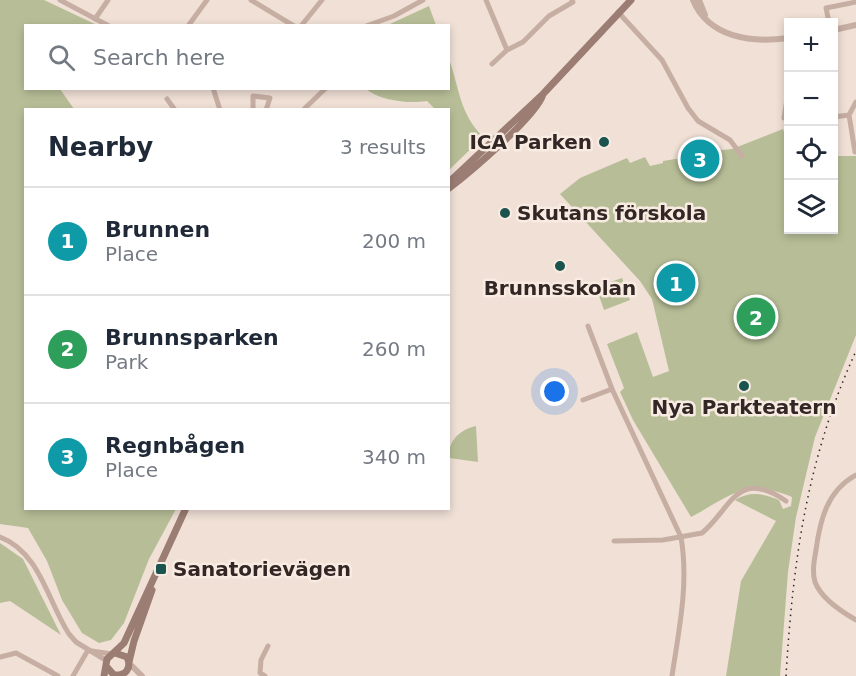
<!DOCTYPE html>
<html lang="en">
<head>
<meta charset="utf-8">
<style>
	body { margin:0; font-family:"DejaVu Sans",sans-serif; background:#f6f6f7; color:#1f2937 }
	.controls { position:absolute; right:18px; top:18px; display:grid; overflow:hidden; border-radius:0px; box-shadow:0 3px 9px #0003 }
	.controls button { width:54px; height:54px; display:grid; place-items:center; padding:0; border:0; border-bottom:2px solid #e0e1e3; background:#fff; color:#1f2937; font:30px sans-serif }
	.you { position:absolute; left:555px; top:392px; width:21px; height:21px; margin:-15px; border:4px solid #fff; border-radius:50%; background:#1a73e8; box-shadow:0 0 0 9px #1a73e833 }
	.badge { display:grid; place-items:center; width:39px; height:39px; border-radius:50%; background:#111827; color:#fff; font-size:20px; font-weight:700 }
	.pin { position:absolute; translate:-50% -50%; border:3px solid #fff; box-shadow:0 2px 6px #0006 }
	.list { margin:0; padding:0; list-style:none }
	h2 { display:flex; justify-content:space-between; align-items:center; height:78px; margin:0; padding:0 24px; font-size:26px }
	h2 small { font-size:20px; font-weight:400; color:#747a83 }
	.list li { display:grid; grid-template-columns:39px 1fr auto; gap:18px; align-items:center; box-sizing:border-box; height:108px; padding:0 24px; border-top:2px solid #e0e1e3 }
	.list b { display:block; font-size:22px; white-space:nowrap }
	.list p { margin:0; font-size:20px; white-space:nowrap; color:#747a83 }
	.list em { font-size:20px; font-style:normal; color:#747a83 }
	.icon { flex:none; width:33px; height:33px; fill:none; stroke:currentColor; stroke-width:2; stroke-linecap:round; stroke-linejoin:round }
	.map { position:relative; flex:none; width:856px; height:676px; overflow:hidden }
	.search { position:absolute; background:#fff; box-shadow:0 3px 9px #0003; left:24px; top:24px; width:426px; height:66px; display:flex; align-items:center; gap:15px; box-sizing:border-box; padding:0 21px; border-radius:0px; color:#747a83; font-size:22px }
	.panel { position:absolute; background:#fff; box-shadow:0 3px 9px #0003; left:24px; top:108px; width:426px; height:402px; border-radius:0px }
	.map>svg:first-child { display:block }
</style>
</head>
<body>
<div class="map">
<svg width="856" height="676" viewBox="0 0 856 676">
	<rect width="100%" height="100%" fill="#f0e0d6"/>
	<!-- green -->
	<path fill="#b7be97" d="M0,0H44L97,25L26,26V88L60,89L74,109L26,110V508L176,509L149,559L124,623L111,640L99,643L82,633L62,600L47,561L28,528L0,524Z
		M429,6L436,25H384L390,24Z
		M449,59C460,90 459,112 483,137L449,170L448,110L435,109L427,101C409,104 381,101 366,89L448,88Z
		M783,129L788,144V230H834V156H856V335L815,437L796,517L788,572L780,676H726L741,581L776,521L735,500C750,491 762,493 779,500L783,509L791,506L792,497C745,478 732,495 691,517L633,420L620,392L624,388L607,344L637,332L653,377L669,371L652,299L640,281L560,194L580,178L627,158L630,163L645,157L650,166L663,163V161L694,156L707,147L723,150L732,149Z
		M622,278L630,300L604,310L596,287Z
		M476,426L478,462L449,458C448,441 459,430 476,426Z
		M0,543L23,559L61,635L10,601L0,603Z"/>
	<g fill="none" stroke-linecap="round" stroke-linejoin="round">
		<!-- minor -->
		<path stroke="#c7aea3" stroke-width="5" d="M60,0L109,26
			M251,0L294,26
			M486,0L507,50
			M618,12L662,60L688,108L698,121L730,140L742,156
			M95,19L108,0
			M829,22L826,8L856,2
			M188,26L207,0
			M301,26L322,0
			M366,26L394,16L423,0
			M492,64L507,50L523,42L549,16L573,2L572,0
			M213,88L220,110
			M167,99L175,110
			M253,110V96L270,98L266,110
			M303,110L326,88
			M834,117L849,115
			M784,118L788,93V38
			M855,152L849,115L856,102
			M588,326L612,389L681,537C689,584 679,629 672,676
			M583,400L612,389
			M856,475C827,491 820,520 816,550C814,561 812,572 815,582C821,598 842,612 856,620
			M0,537C40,552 48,602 69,634L76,642L107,661
			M614,541L663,540L702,533C731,509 737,467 786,501
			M92,651L112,654
			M0,657L16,653L58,676
			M73,676L88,650
			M265,676L260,673L261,660L268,646"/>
		<!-- tertiary -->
		<path stroke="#c7aea3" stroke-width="6" d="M693,0C709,38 752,43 788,38
			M699,0L705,15
			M834,30L856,25
			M130,664L142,676"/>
		<!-- secondary -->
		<path stroke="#9b7d74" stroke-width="7" d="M448,183L543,94L631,0
			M448,189C468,174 538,115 543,94
			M129,662L134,641L152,590
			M106,666L114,675C126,676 132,668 127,657L115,653
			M104,676L107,659L124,643L186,508"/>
		<!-- rail -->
		<path stroke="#322725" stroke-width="1.5" stroke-dasharray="1.5 4.5" stroke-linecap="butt" d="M786,676C793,560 807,458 856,351"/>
	</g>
	<!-- markers -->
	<g fill="#1b534e" stroke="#f8ebe2" stroke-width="2">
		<circle cx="604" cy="142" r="6"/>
		<circle cx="505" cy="213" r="6"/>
		<circle cx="560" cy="266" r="6"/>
		<circle cx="744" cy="386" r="6"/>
		<rect x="155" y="563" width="12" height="12" rx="3"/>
	</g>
	<g text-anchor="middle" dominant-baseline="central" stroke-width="5" stroke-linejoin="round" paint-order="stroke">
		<!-- poi labels -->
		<g font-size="20" font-weight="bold" fill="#322725" stroke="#f8ebe2" text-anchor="start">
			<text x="592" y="142" text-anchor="end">ICA Parken</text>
			<text x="517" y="213">Skutans förskola</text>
			<text x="560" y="288" text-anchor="middle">Brunnsskolan</text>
			<text x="744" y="407" text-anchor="middle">Nya Parkteatern</text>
			<text x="173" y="569">Sanatorievägen</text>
		</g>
	</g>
</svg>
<div class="controls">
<button>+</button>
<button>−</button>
<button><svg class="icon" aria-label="locate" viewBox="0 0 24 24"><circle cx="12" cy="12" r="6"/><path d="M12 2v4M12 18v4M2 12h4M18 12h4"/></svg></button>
<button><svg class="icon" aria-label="layers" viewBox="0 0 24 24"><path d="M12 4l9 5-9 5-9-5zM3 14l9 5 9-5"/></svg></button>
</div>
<div class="you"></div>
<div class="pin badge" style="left:676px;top:283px;background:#0f9aa8">1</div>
<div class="pin badge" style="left:756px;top:317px;background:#2e9e5b">2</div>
<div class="pin badge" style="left:700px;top:159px;background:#0f9aa8">3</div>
<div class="search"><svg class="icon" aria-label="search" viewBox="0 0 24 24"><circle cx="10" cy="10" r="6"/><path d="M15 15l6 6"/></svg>Search here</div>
<section class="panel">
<h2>Nearby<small>3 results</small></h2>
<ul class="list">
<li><span class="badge" style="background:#0f9aa8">1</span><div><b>Brunnen</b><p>Place</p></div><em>200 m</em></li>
<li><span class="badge" style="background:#2e9e5b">2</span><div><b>Brunnsparken</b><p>Park</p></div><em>260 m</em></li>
<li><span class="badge" style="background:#0f9aa8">3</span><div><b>Regnbågen</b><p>Place</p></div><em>340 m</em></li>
</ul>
</section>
</div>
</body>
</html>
